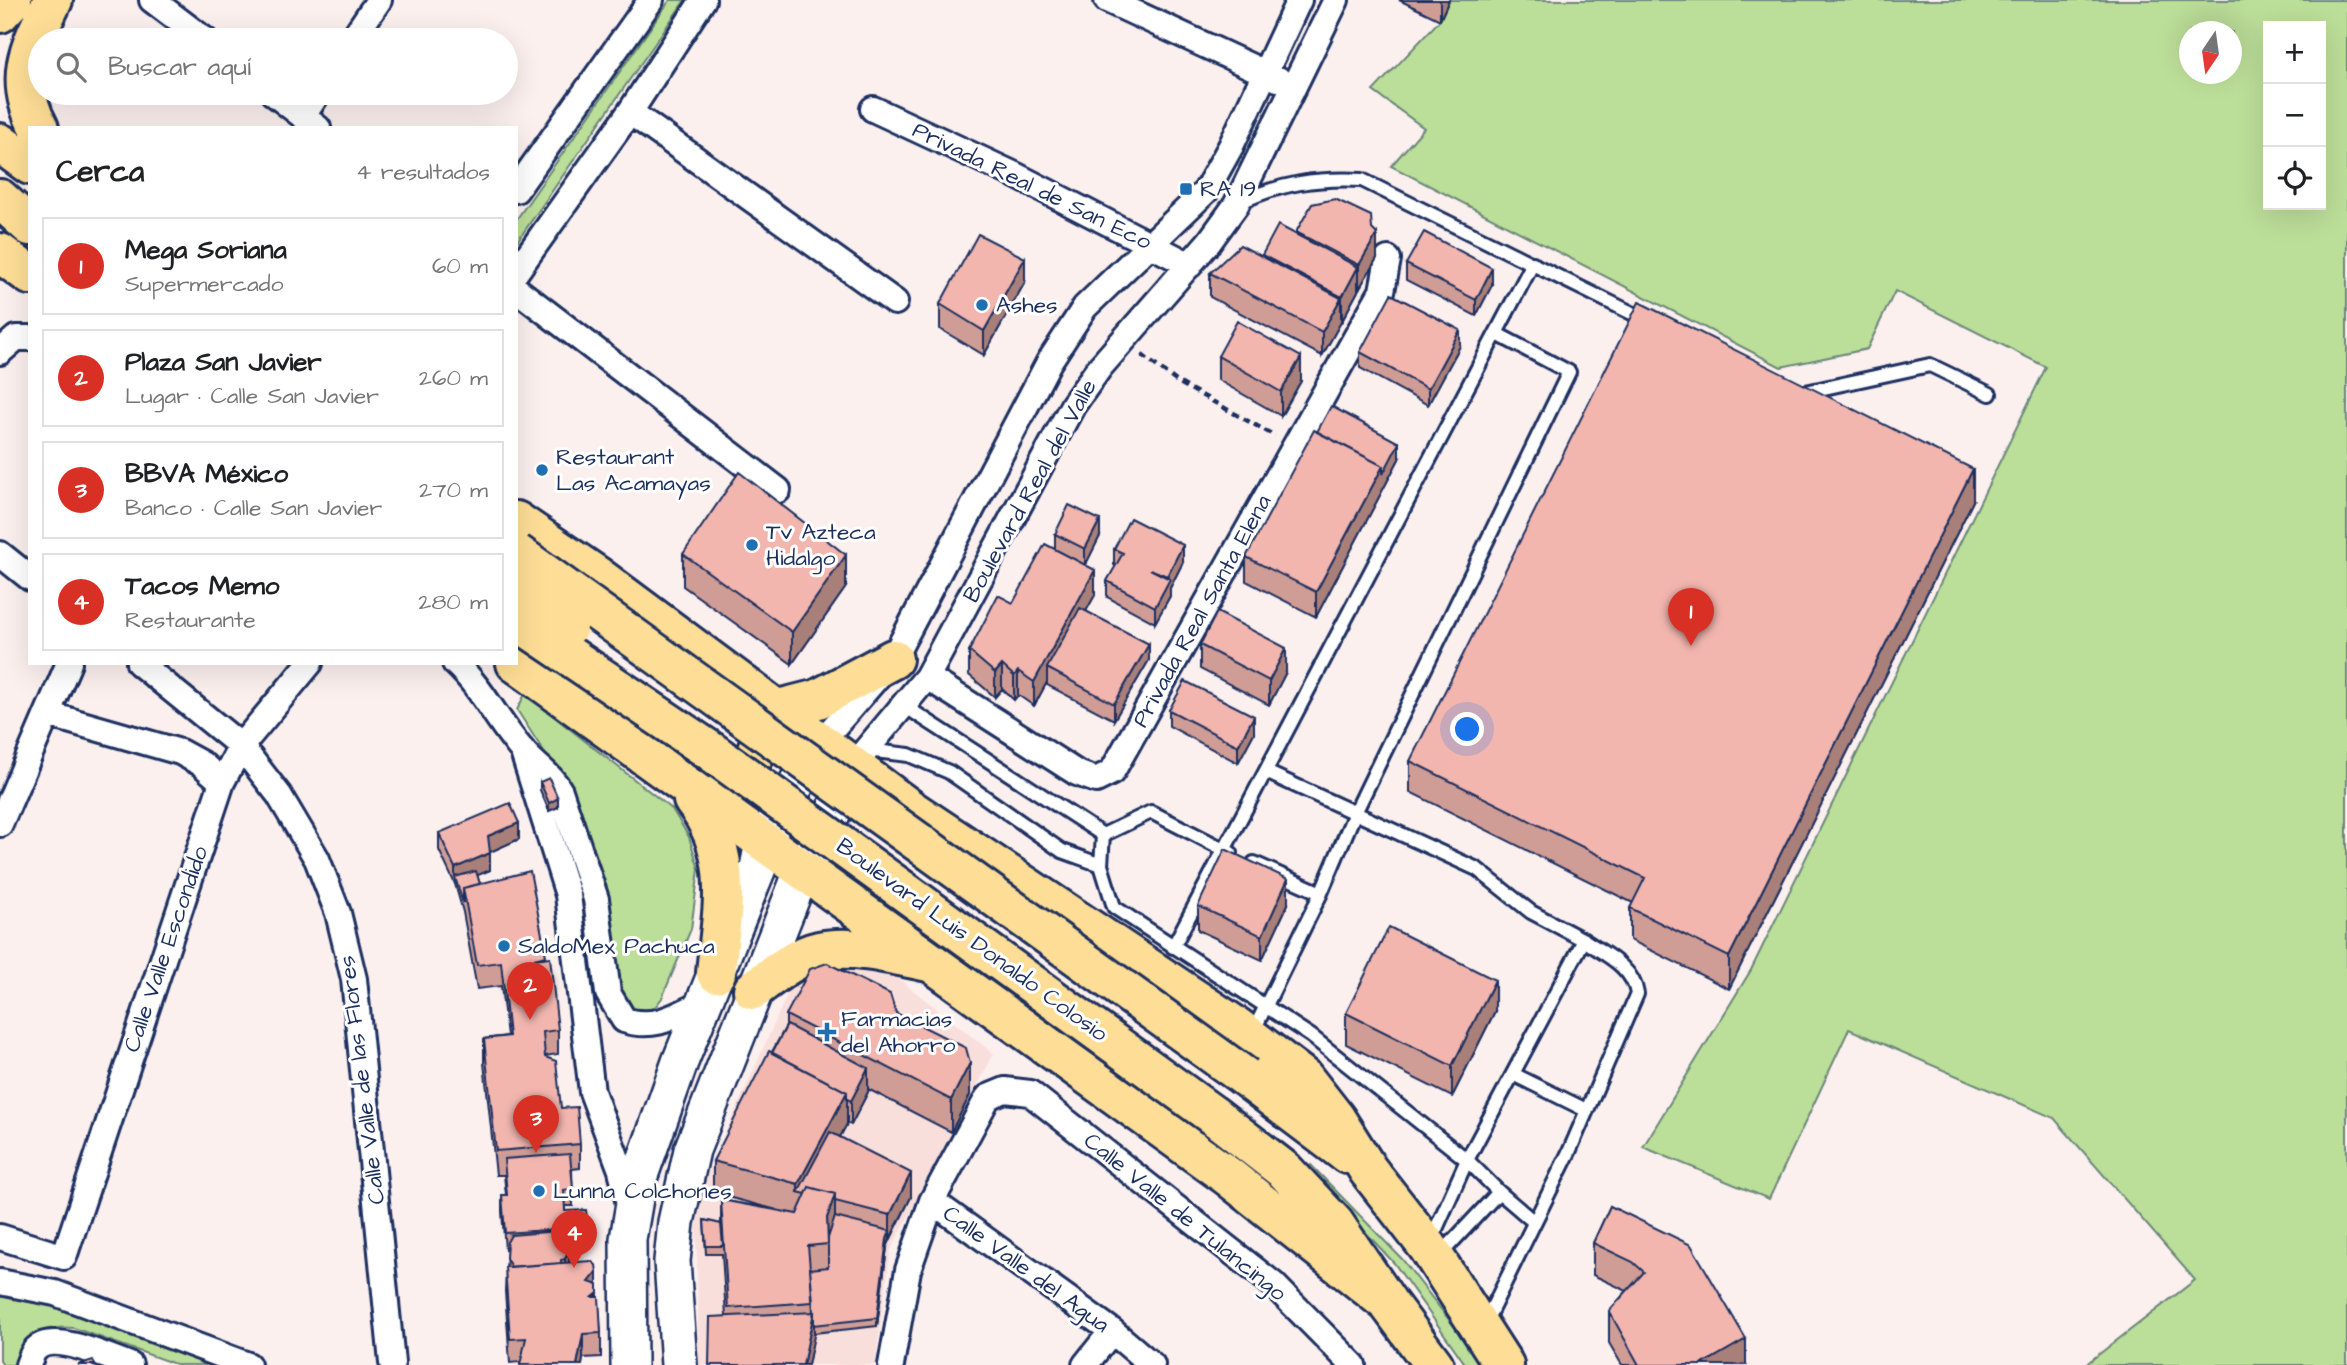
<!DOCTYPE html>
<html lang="es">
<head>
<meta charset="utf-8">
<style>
	body { margin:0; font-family:"Architects Daughter",sans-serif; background:#f6f6f6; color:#202124 }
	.controls { position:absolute; right:21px; top:21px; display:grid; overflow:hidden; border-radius:0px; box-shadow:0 7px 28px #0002 }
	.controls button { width:63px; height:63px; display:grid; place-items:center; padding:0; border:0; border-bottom:2px solid #e0e0e0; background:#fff; color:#202124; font:35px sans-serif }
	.compass { position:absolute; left:2179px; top:21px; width:63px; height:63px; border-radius:50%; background:#fff; box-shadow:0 7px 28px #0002; rotate:193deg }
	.you { position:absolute; left:1468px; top:730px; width:24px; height:24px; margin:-18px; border:5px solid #fff; border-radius:50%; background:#1a73e8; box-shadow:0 0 0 10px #1a73e833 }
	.badge { display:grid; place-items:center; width:46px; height:46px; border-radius:50%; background:#d93025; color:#fff; font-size:23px; font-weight:700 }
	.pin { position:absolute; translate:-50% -58px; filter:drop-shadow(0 2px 4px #0008) }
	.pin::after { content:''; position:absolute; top:37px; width:24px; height:21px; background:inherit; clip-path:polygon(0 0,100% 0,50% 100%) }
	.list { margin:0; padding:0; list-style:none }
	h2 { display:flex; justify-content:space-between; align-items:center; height:91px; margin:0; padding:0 28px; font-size:30px }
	h2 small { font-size:23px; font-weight:400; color:#757577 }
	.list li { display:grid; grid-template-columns:46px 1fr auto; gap:21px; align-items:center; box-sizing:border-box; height:98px; margin:0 14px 14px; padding:0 14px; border:2px solid #e0e0e0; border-radius:0px }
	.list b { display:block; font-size:26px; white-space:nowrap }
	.list p { margin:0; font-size:23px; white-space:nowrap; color:#757577 }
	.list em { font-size:23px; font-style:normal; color:#757577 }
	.icon { flex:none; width:38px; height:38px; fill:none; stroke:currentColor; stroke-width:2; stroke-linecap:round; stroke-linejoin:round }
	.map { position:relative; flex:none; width:2347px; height:1365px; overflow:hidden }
	.search { position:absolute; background:#fff; box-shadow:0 7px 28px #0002; left:28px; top:28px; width:490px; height:77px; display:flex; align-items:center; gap:18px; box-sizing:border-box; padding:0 24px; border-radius:38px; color:#757577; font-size:26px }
	.panel { position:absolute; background:#fff; box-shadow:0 7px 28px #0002; left:28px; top:126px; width:490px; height:539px; border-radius:0px }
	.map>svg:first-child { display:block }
</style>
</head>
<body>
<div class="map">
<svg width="2347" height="1365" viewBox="0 0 2347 1365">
	<rect width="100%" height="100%" fill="#fcf0ef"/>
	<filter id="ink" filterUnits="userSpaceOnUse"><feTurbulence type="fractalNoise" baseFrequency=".0143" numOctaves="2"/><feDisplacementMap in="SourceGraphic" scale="14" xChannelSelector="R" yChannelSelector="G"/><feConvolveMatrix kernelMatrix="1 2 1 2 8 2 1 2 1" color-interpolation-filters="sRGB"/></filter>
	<g filter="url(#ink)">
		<!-- built -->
		<path fill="#f9dfdc" d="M854,962L894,975L994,1054L891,1250L875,1365H699L696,1213L703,1184L792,983L821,963Z"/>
		<!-- green -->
		<path fill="#bbde98" stroke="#6b867b" stroke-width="2" fill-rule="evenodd" d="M670,0H685L516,243V220Z
			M1449,0H2347V1365H2085L2195,1280L2054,1118L1849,1029L1769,1199L1643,1147L1751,970L2046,367L1895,291L1867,349L1781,367L1391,166L1424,128L1373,91L1440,20ZM2268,26H2321V205H2268ZM2190,32H2232V74H2190Z
			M525,694L672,809L689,837L699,869L691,929L662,998L652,1011L637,1016L620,1003L569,791L517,710Z
			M1311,1165L1402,1259L1484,1365H1466L1394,1263L1307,1169Z
			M0,1293L53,1306L215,1365H178L74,1328C44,1325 23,1334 15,1365H3L0,1361Z"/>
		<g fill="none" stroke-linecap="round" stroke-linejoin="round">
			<!-- lane casing -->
			<g stroke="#1b2f5e" stroke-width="18">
				<path id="lane" d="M1239,203C1280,183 1317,178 1362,180L1646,320
					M1801,393L1930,365L1990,394
					M903,705L1103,835L1101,865L1114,907L1311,1036L1467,1160L1584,940L1531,912L1477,869L1266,772
					M866,750L909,755L949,772L1062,851L1101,865
					M1103,835L1151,812L1231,853
					M1254,863L1321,893
					M1173,947L1533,263
					M1252,1034L1321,893L1354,815L1569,372L1497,334
					M1513,1074L1586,1110
					M1499,1192L1534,1222
					M1431,1240L1467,1160L1499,1192L1440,1255
					M1485,1323L1569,1152L1637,994C1633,967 1606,955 1584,940"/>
			</g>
			<!-- street casing -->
			<g stroke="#1b2f5e" stroke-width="30">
				<path id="street" d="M152,0L205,40
					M1107,0L1278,79
					M352,40L379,0
					M273,93L318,128
					M873,109L1015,175L1190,265
					M630,112L895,302
					M303,116L318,93
					M516,190L651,0
					M516,272L630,112L703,0
					M516,289L778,490
					M0,352L16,338H30
					M0,554L30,578
					M139,663L241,746L279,795L317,859L338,913L354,979L392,1363
					M455,663C483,689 498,723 523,751C535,766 551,774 560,791L596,899L608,993L624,1020C655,1030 675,1016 703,1003
					M927,677L1077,773L1096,780L1112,772L1382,291L1388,259
					M47,714L180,752L202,764L222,782
					M820,743L893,659L1049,362L1085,307L1206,191L1231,146L1299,0
					M523,752L568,895L592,1092L621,1170L629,1204
					M856,769L866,750L927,677L1073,405L1100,367L1209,242L1236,205L1336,0
					M0,824L69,663
					M932,1201L1112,1331L1152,1365
					M0,1237L64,1257L222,782L241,746L310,663
					M0,1282L55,1293L248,1365
					M28,1365C30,1360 32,1353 35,1350C52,1330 110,1358 130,1365
					M891,1365L908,1270L932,1201L988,1097L1005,1090L1030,1093L1273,1284L1353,1365
					M1085,1365L1112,1331"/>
			</g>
			<!-- secondary casing -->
			<g stroke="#1b2f5e" stroke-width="40">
				<path id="secondary" d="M629,1365L628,1239L638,1181L680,1062L758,868L763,842L820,743
					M679,1365L672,1261L676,1222L692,1150L803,869L856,769"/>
			</g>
			<!-- primary casing -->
			<g stroke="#1b2f5e" stroke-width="44">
				<path id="primary" d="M0,13L12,0
					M39,128C12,78 30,46 53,0
					M0,143L30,165
					M0,199L30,226
					M0,253L30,275
					M516,521L597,576L910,809L1237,1027L1304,1078L1336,1119L1368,1170L1428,1247L1504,1365
					M516,663L1229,1177L1388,1303
					M775,710L818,699L893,659
					M718,795C752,773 763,744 769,705
					M693,800C736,855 722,908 716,973
					M753,990C772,976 796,956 819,951C853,944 895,955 928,962
					M1245,1077L1347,1154
					M1214,1116L1285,1171L1334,1223L1388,1303L1434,1365"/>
			</g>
			<!-- path -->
			<path stroke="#1b2f5e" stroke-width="4.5" stroke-dasharray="7 5" stroke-linecap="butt" d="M1142,355L1176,381L1275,436"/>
			<!-- lane -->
			<use href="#lane" stroke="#fff" stroke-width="12"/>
			<!-- street -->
			<use href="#street" stroke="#fff" stroke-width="24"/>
			<!-- secondary -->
			<use href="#secondary" stroke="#fff" stroke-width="35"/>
			<!-- primary -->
			<use href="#primary" stroke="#fede96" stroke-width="38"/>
			<!-- primary-bridge casing -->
			<g stroke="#1b2f5e" stroke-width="44" stroke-linecap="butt">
				<path id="primary-bridge" d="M516,553L1245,1077
					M516,587L568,627
					M516,620L712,752L1214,1116"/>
			</g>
			<!-- primary-bridge -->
			<use href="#primary-bridge" stroke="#fede96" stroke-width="38"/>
		</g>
		<!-- wall -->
		<path fill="#d09d96" stroke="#1b2f5e" stroke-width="2" d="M1399,0H1449L1440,20Z
			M1296,232L1377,258L1359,289H1358V291L1342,321L1341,320V322L1322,356L1210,297V273L1262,257V255L1296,235Z
			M1406,264L1492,285L1476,316L1406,280Z
			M1025,282L984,355L940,329V304Z
			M1460,346L1428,405L1360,368V352Z
			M1218,356L1301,381L1281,416L1218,380Z
			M1399,459L1316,617L1246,581V557Z
			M1973,501L1729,989L1630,940V908L1633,903L1410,792V761Z
			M1055,534L1100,536L1085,565L1095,595L1086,611L1149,660L1114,720L1047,685V682L1034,706L1018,695L1014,700L1002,689L995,697L969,675V651L1013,603L1055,549Z
			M1114,549L1183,562L1170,588V596L1155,623L1107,597V581L1116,566L1114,565Z
			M683,554L846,587L792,664L683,586Z
			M1200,645L1286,672L1269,705L1200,669Z
			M1169,710L1254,733L1238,763L1169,726Z
			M540,782L558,807L549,811L540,790Z
			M439,833L519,839L490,852V870L477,875L480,884L558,1030V1054L545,1056L561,1108L580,1144V1168L572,1169L573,1206H565V1211L588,1227V1243L568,1245L569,1263L597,1284L601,1333V1357L583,1358L582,1365H520V1362L510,1363L505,1291L507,1249L505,1250L502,1212V1195H506L504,1175H496L484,1063V1039L507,1036L501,986L477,989L463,912L455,884L439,850Z
			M1288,904L1262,960L1198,930V906Z
			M1495,1011L1452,1097L1346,1044V1013Z
			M896,1013L970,1095L951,1132L868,1089V1092L851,1125L847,1123L840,1137L911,1197L887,1247L877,1326L814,1333L808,1365H709L726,1316L722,1254H706L704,1220L721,1224V1200L777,1210L713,1193V1161L786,1026V1015Z
			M1610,1206L1746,1365H1622L1609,1343V1311L1627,1291L1593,1275V1243Z"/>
		<!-- shaded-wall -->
		<path fill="#a97f7a" stroke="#1b2f5e" stroke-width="2" d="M1440,0H1449L1440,20Z
			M1377,234V258L1359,289V265Z
			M1025,258V282L984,355V331Z
			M1358,267V291L1342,321V297Z
			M1492,268V285L1476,316V300Z
			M1341,298V322L1322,356V332Z
			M1460,330V346L1428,405V389Z
			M1301,357V381L1281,416V392Z
			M1399,443V459L1316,617V592L1383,466Z
			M1973,469V501L1729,989V957Z
			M1100,520V536L1085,566V549Z
			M1183,545V562L1170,588V596L1155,623V607L1167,584V576Z
			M846,555V587L792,664V632Z
			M1095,570V595L1053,671L1047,668V682L1034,706V682Z
			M1149,644V660L1114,720V704Z
			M1286,648V672L1269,705V681Z
			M1002,665V689L995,697V673Z
			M1018,671V695L1014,700V676Z
			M1254,716V733L1238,763V746Z
			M558,798V807L549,811V803Z
			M519,823V839L488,853V836Z
			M490,853V870L457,884L455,877V868Z
			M1288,879V904L1262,960V936Z
			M1495,980V1011L1452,1097V1066Z
			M970,1063V1095L951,1132V1100Z
			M868,1068V1092L851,1125V1101Z
			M847,1092V1124L809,1194L798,1192V1184Z
			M911,1173V1197L890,1239V1215Z
			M835,1194V1225L828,1245L827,1218Z
			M890,1231V1239L887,1247L877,1326V1318L887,1239Z
			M569,1249V1265L565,1275V1259Z
			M597,1272V1294L598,1293V1318L589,1282Z
			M814,1312V1336L808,1365H803Z
			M583,1334V1358L582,1365H577Z
			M1746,1339V1365H1701Z"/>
		<!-- building -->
		<path fill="#f2b6af" stroke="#1b2f5e" stroke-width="2" d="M1335,199L1371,216L1372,229L1377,234L1359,265L1296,232L1312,204Z
			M1278,225L1358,267L1342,297L1262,255Z
			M1424,232L1492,268L1476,300L1406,264Z
			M978,234L1025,258L984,331L940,304Z
			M1240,245L1341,298L1322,332L1210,273Z
			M1391,294L1460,330L1428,389L1360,352Z
			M1639,302L1973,469L1729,957L1630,908L1645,878L1410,761Z
			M1237,321L1301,357L1281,392L1218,356Z
			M1331,406L1399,443L1383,474V466L1317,432Z
			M1314,430L1383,466L1316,592L1246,557Z
			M739,472L846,555L792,632L683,554Z
			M1069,505L1100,520L1085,549L1055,534Z
			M1130,518L1183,545L1167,576L1150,569L1170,579L1155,607L1107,581L1123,553L1114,549Z
			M1045,544L1095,570L1034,682L1018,671L1014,676L1002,665L995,673L969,651L998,595L1013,603Z
			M1080,608L1149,644L1114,704L1047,668Z
			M1217,612L1286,648L1269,681L1200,645Z
			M1185,681L1254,716L1238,746L1169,710Z
			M549,778L558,798L549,803L540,782Z
			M510,803L519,823L488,836L490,853L455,868L439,833Z
			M1225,849L1288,879L1262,936L1198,906Z
			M476,871L480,884L463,888V903L455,877Z
			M530,871L546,956L534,959L550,957L558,1030L543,1032L545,1057L556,1061L561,1108L577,1107L580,1144L496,1151L484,1039L509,1036L501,962L477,965L463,888Z
			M1389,927L1495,980L1452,1066L1346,1013Z
			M827,963L890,994L896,1013L966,1048L970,1063L951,1100L786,1015L810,969Z
			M787,1025L868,1068L851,1101L847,1099V1092L772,1053Z
			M769,1051L847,1092L798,1184L713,1161Z
			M830,1132L911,1173L890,1215L835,1201V1194L809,1187L806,1194L798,1192Z
			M570,1154L573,1189L564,1190L565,1211L586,1210L588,1227L505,1233L502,1195H507L504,1159Z
			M809,1187L835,1194L827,1218L828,1244L808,1246L813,1302L728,1308L721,1200L797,1214Z
			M1610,1206L1691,1245L1746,1339L1701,1365H1639L1609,1311L1644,1272L1633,1262L1593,1243Z
			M835,1217L890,1231L887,1239L877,1318L814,1325V1312H813L810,1269L828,1267V1238Z
			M704,1220L721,1224L723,1246H706Z
			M559,1231L566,1236L569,1249L565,1259L561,1260V1263L511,1267L506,1258L507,1242L511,1235Z
			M591,1261L596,1265L597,1272L589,1282L598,1285V1293L593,1297H599L601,1333L583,1334L577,1365H520L526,1338L510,1339L505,1267Z
			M814,1312L803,1365H709L710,1317Z
			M93,1360L95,1365H78Z"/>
	</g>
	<!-- markers -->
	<g fill="#1f6fb2" stroke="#fff" stroke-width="2.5">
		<rect x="1179" y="182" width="14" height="14" rx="3.5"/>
		<circle cx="982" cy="305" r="7"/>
		<circle cx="542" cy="470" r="7"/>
		<circle cx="752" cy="545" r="7"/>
		<circle cx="504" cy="946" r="7"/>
		<path d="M823.5 1021.5h7v7h7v7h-7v7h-7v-7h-7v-7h7z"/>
		<circle cx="539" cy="1191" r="7"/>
	</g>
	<g text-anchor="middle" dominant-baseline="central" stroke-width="6" stroke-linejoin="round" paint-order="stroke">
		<!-- street labels -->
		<g font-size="23" fill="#1b2f5e" stroke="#fff">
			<text transform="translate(1032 186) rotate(26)">Privada Real de San Eco</text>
			<text transform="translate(1030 491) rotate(-61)">Boulevard Real del Valle</text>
			<text transform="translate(1202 611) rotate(-61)">Privada Real Santa Elena</text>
			<text transform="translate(972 940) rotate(36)">Boulevard Luis Donaldo Colosio</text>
			<text transform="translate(166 949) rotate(-71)">Calle Valle Escondido</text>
			<text transform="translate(362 1080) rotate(-97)">Calle Valle de las Flores</text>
			<text transform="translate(1185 1217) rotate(39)">Calle Valle de Tulancingo</text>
			<text transform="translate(1026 1269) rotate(36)">Calle Valle del Agua</text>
		</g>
		<!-- poi labels -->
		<g font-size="23" fill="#1b2f5e" stroke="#fff" text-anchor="start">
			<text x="1200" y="189">RA 19</text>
			<text x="996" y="305">Ashes</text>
			<text x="556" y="457">Restaurant<tspan x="556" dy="26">Las Acamayas</tspan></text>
			<text x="766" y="532">Tv Azteca<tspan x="766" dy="26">Hidalgo</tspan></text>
			<text x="518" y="946">SaldoMex Pachuca</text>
			<text x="841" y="1019">Farmacias<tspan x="841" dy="26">del Ahorro</tspan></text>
			<text x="553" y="1191">Lunna Colchones</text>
		</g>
	</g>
</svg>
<div class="controls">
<button>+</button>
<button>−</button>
<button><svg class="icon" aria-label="locate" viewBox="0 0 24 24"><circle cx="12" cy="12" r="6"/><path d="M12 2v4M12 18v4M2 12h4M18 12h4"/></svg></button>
</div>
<svg class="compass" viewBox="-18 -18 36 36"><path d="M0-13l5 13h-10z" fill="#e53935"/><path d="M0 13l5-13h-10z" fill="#757577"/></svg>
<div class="you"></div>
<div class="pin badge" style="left:1691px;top:646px">1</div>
<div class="pin badge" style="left:530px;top:1020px">2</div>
<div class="pin badge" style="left:536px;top:1153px">3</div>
<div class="pin badge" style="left:574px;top:1268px">4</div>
<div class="search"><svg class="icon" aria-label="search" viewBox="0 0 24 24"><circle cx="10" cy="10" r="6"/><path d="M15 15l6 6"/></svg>Buscar aquí</div>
<section class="panel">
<h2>Cerca<small>4 resultados</small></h2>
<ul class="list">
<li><span class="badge">1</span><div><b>Mega Soriana</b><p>Supermercado</p></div><em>60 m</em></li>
<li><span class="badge">2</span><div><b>Plaza San Javier</b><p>Lugar · Calle San Javier</p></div><em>260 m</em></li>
<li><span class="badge">3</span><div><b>BBVA México</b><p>Banco · Calle San Javier</p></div><em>270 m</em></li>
<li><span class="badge">4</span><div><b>Tacos Memo</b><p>Restaurante</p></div><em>280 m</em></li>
</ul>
</section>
</div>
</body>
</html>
